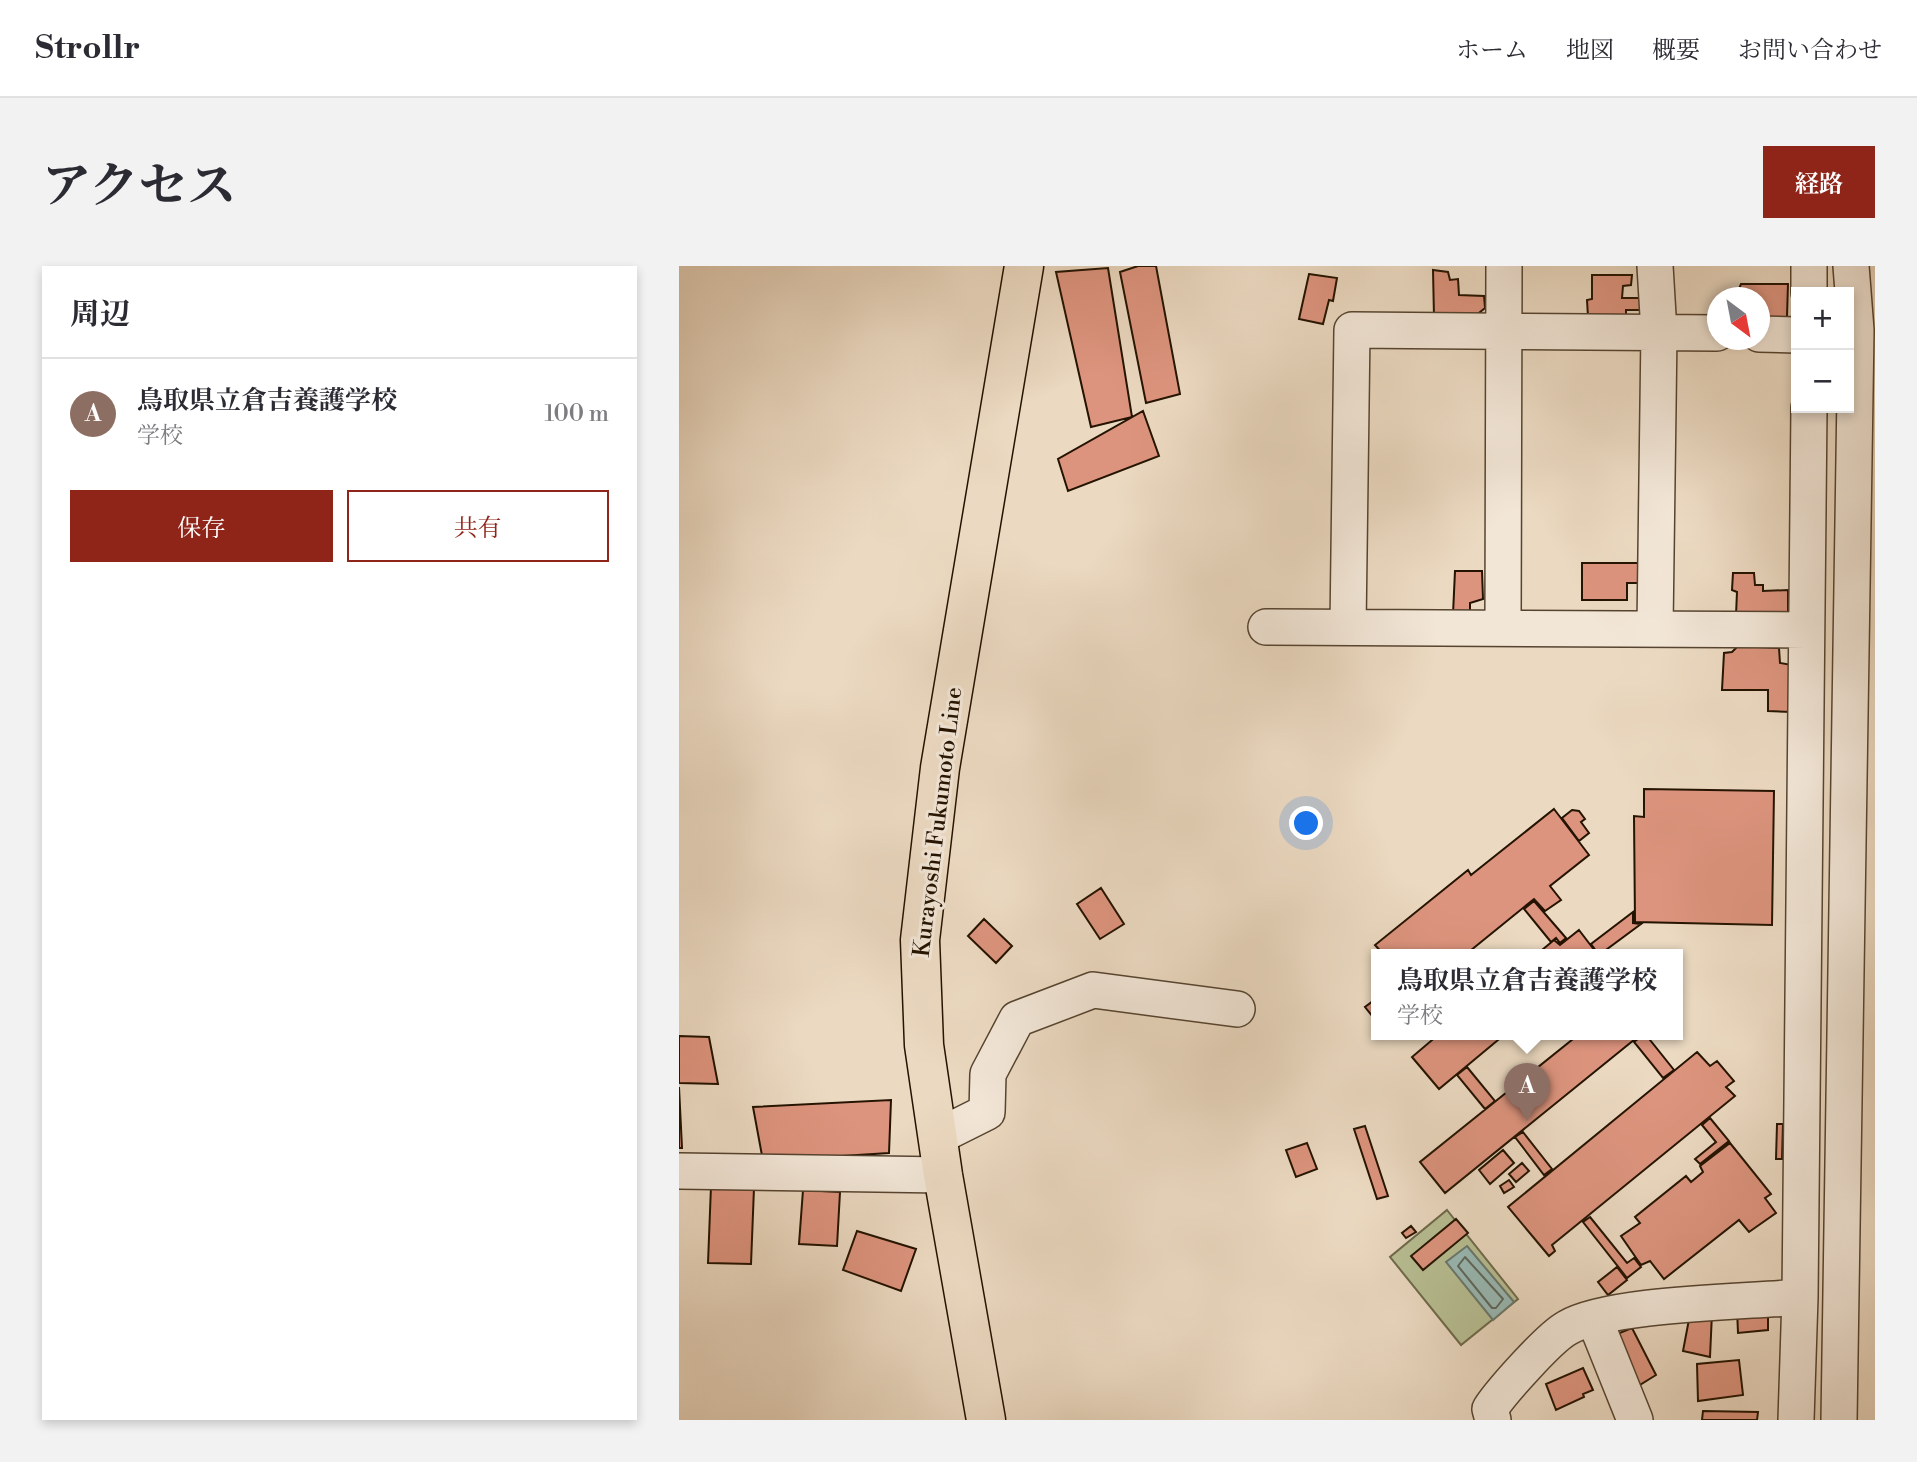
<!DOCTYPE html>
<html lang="ja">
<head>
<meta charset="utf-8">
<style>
	body { margin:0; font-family:"Libre Bodoni","Noto Serif JP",serif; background:#f2f2f3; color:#2b2b33 }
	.controls { position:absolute; right:21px; top:21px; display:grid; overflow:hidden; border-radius:0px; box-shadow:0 4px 10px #0003 }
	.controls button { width:63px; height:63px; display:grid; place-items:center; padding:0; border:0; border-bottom:2px solid #e1e1e2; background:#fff; color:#2b2b33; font:35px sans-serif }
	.compass { position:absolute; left:1028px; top:21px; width:63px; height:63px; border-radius:50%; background:#fff; box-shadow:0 4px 10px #0003; rotate:148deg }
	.you { position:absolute; left:628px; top:558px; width:24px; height:24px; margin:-18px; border:5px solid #fff; border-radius:50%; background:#1a73e8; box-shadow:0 0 0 10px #1a73e833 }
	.badge { display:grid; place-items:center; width:46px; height:46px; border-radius:50%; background:#8f2418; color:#fff; font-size:23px; font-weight:700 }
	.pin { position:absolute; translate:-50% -58px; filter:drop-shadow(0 2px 4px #0008) }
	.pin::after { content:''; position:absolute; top:37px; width:24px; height:21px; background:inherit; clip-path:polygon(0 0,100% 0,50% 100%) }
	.popup { position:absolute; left:692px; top:683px; width:312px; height:91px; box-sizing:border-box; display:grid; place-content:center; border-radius:0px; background:#fff; filter:drop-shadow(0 2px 5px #0005); font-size:23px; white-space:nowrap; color:#7c7c81 }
	.popup b { font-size:26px; color:#2b2b33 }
	.popup::after { content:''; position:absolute; left:50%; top:100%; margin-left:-14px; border:14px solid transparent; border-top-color:#fff }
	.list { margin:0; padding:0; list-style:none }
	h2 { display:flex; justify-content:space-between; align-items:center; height:91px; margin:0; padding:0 28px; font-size:30px }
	h2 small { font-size:23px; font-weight:400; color:#7c7c81 }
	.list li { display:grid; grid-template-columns:46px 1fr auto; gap:21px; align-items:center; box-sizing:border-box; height:112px; padding:0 28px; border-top:2px solid #e1e1e2 }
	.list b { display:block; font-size:26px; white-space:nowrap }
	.list p { margin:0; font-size:23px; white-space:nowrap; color:#7c7c81 }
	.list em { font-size:23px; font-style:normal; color:#7c7c81 }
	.actions { display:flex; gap:14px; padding:21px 28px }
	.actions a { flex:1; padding:16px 0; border:2px solid #8f2418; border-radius:0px; text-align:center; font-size:24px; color:#8f2418 }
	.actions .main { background:#8f2418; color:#fff }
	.map { position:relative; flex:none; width:1196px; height:1154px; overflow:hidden; border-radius:0px }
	header { display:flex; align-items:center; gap:42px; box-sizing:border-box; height:98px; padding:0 35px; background:#fff; border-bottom:2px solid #e1e1e2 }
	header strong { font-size:33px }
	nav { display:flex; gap:38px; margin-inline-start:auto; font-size:24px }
	.intro { display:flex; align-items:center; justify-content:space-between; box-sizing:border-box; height:168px; padding:0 42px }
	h1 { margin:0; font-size:49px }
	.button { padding:18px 32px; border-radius:0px; background:#8f2418; color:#fff; font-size:24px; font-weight:700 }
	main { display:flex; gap:42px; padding:0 42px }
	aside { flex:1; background:#fff; border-radius:0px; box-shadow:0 4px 10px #0003 }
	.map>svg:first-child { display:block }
</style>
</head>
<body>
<header>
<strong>Strollr</strong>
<nav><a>ホーム</a><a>地図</a><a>概要</a><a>お問い合わせ</a></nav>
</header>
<div class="intro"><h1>アクセス</h1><a class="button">経路</a></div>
<main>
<aside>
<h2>周辺<small></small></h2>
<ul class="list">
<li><span class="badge" style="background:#8d6e63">A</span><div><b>鳥取県立倉吉養護学校</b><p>学校</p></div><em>100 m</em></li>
</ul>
<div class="actions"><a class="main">保存</a><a>共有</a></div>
</aside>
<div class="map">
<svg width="1196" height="1154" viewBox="0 0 1196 1154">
	<rect width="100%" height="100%" fill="#ebd9c1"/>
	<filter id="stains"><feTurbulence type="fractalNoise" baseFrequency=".00286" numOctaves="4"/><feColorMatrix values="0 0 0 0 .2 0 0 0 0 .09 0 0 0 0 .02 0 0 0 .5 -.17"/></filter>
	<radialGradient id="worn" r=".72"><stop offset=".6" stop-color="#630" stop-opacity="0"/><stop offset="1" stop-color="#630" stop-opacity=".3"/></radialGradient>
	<!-- green -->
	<path fill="#b7bf93" stroke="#6e694a" stroke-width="2" d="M768,944L839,1033L782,1079L711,991Z"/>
	<!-- water -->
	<path fill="#98bab6" stroke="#6a776d" stroke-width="2" d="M788,980L835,1036L814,1054L767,996Z"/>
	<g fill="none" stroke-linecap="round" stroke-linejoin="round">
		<!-- shore -->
		<path stroke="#5e665b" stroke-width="2" d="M786,991L824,1033L817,1042H813L779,1000Z"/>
	</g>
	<!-- building -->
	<path fill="#dd947e" stroke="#241300" stroke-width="2" d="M459,0H477L501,128L467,137L441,6Z
		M429,2L453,151L412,161L377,6Z
		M754,4L769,6L771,14L779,13L780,29L805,30L806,42L795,51H755Z
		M630,8L658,12L654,35L650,34L644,58L620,53Z
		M913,9H953L952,19L944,20L943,32H962V44H947V52L909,51L908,34L913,33Z
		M1062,18H1109L1108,51H1080V32H1056Z
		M464,145L480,190L389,225L379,193Z
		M903,297H964V317H948V334H903Z
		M776,305H803L804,333L791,337V347L774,348Z
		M1054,307H1075L1076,319H1084V325L1109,324V350L1057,349L1058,326L1053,324Z
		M1059,380L1100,382L1101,397L1113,399L1112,446L1089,445V424H1043L1045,387L1053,386Z
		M965,523L1095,525L1093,659L956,656L955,550L965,551Z
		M875,543L910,589L871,620L882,634L866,645L855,633L786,689H705L696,679L789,604L792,609Z
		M893,544L900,545L906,553L902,556L910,567L900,575L883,552Z
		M422,622L445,658L421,673L398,638Z
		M855,635L887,672L881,677L877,672L872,676L845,643Z
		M954,646V657L962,658L920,689L912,678Z
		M305,653L333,680L317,697L289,670Z
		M900,664L919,689H857L875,674L881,679Z
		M698,732V756L686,741Z
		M759,769H825L760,823L733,791Z
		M899,769H961L766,927L741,896Z
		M964,769H967L995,804L984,812L955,776Z
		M0,770L30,771L39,818L0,817Z
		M1018,786L1031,800L1038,795L1055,815L1047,821L1056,830L873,979L876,985L870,990L829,941Z
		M788,801L816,835L806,843L778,809Z
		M0,821L3,882H0Z
		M212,834L210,887L84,895L74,841Z
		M1031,852L1050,875L1021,898L1016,893L1037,876L1023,859Z
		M1098,858H1104L1103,893H1097Z
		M686,860L709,930L698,933L675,863Z
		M844,866L873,903L865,909L836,871Z
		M628,877L638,903L617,911L607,884Z
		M1051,877L1092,928L1086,932L1097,947L1070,966L1060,954L985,1013L971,995L962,999L942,970L961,957L956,951L1007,910L1012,916L1024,906L1021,900Z
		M824,884L835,897L811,918L800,904Z
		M843,897L850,905L837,916L830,908Z
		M830,914L835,921L825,927L821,920Z
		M32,920L75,922L72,998L29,997Z
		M124,924L161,926L158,980L120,978Z
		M911,951L948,997L955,992L962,1001L948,1012L904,956Z
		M777,953L789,967L744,1004L732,990Z
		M732,960L737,966L727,972L723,967Z
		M178,965L237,983L222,1025L164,1004Z
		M938,1001L948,1014L929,1029L919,1016Z
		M1089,1039V1064L1059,1067L1058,1043Z
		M1033,1047L1031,1091L1004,1085L1011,1048Z
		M953,1062L977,1109L951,1125L923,1074Z
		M1060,1094L1064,1129L1019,1135L1018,1098Z
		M904,1102L914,1124L904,1128L905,1131L877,1144L867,1118Z
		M1024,1145L1079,1146L1078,1154H1023Z"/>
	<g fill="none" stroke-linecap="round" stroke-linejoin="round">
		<!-- minor casing -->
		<g stroke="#564430" stroke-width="38">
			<path id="minor" d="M1130,0V26
				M1080,68L1117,69
				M587,361L1127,364
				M669,361L673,64L1038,67
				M824,361L825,0
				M976,361L980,66L976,0
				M258,871L308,846L309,808L338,753L414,724L558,743
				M0,905L264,909
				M915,1052L956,1154
				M814,1154L811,1143C822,1126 870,1072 888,1062C930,1037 1067,1036 1121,1031
				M1117,1154L1121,1031L1130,142
				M1160,1154L1177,64L1172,0"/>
		</g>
		<!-- major casing -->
		<g stroke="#241300" stroke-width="41">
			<path id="major" d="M307,1154L264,909L245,779L241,674L261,502L345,0"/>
		</g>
		<!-- minor -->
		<use href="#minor" stroke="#f2e6d7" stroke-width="35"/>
		<!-- major -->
		<use href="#major" stroke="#ebd9c1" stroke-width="38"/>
	</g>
	<g text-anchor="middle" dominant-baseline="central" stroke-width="6" stroke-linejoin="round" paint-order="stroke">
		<!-- street labels -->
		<g font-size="23" fill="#241300" stroke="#f2e6d7">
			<text transform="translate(259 556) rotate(-83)">Kurayoshi Fukumoto Line</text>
		</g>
	</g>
	<rect width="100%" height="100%" filter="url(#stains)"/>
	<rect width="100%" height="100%" fill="url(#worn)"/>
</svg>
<div class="controls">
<button>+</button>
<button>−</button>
</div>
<svg class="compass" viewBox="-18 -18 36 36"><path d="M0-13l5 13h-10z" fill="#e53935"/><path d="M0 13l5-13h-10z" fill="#7c7c81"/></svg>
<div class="you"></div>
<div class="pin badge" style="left:848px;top:855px;background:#8d6e63">A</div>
<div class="popup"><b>鳥取県立倉吉養護学校</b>学校</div>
</div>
</main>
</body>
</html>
